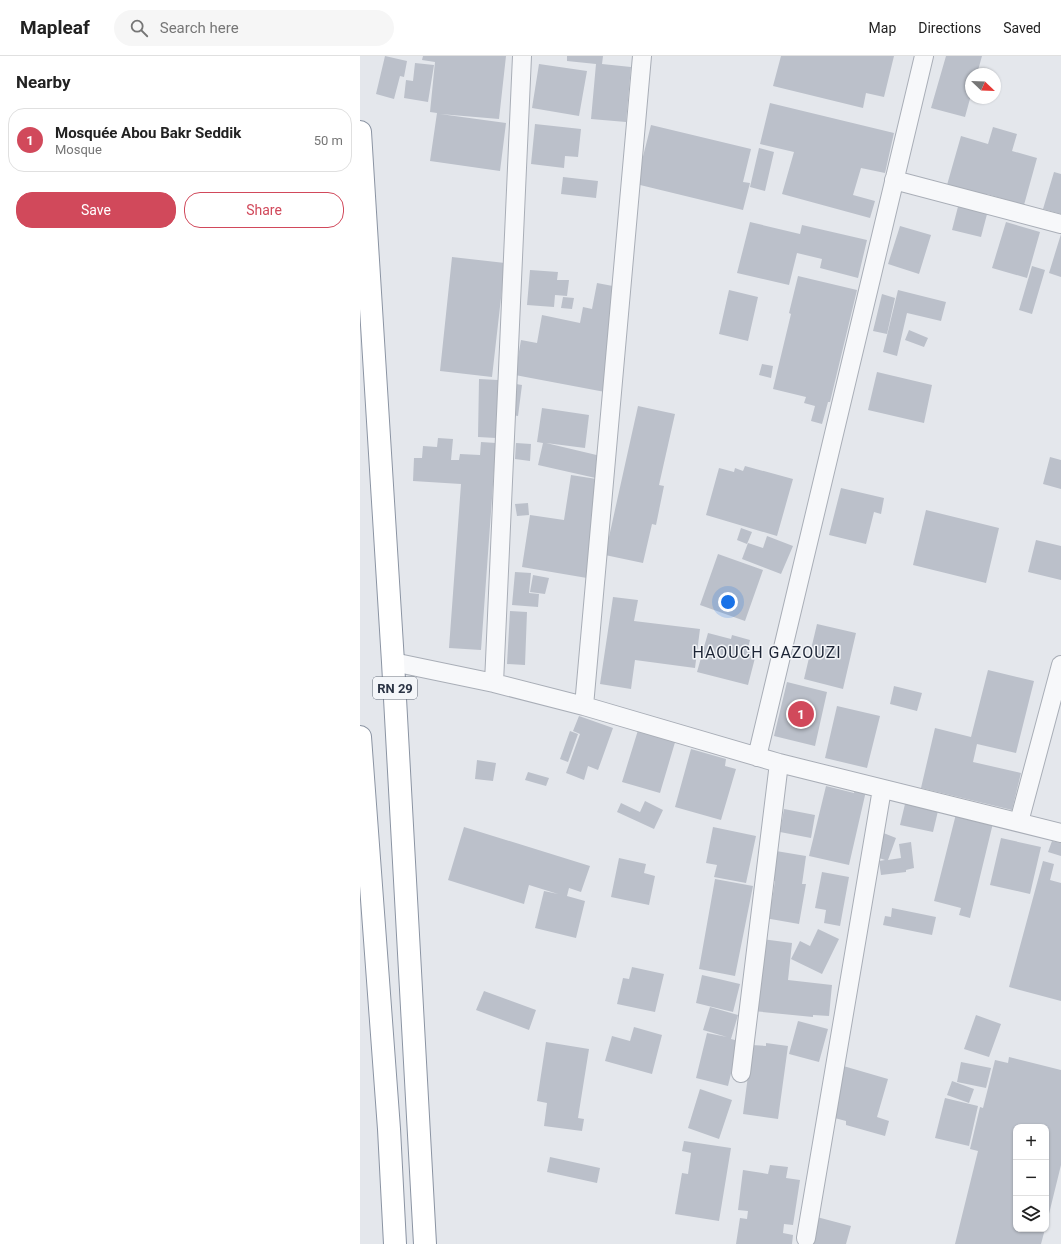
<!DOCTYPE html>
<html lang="en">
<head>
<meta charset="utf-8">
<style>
	body { margin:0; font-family:Roboto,sans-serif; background:#f6f6f6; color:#222 }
	.controls { position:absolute; right:12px; bottom:12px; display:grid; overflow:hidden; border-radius:8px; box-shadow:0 1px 3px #0004 }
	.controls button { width:36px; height:36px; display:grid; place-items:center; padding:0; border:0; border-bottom:1px solid #e0e0e0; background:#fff; color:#222; font:20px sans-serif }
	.compass { position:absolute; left:605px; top:12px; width:36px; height:36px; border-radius:50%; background:#fff; box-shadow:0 1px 3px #0004; rotate:113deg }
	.you { position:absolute; left:368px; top:546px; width:14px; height:14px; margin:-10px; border:3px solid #fff; border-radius:50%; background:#1a73e8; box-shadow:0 0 0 6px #1a73e833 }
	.badge { display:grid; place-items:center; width:26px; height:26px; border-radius:50%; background:#d1495b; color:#fff; font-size:13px; font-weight:700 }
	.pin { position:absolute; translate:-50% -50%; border:2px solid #fff; box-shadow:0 1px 4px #0006 }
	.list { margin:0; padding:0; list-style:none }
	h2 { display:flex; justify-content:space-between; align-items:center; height:52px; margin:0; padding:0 16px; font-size:17px }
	h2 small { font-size:13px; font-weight:400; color:#767676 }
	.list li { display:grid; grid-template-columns:26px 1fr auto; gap:12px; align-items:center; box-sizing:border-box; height:64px; margin:0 8px 8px; padding:0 8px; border:1px solid #e0e0e0; border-radius:16px }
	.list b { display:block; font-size:15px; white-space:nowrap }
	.list p { margin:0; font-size:13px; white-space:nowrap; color:#767676 }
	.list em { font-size:13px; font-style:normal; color:#767676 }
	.actions { display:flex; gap:8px; padding:12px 16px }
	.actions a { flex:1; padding:9px 0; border:1px solid #d1495b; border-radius:16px; text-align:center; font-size:14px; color:#d1495b }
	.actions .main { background:#d1495b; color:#fff }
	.icon { flex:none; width:22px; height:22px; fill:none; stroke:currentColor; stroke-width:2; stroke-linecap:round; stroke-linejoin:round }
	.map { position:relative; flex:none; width:701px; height:1188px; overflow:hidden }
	header { display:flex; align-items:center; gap:24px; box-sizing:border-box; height:56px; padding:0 20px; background:#fff; border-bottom:1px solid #e0e0e0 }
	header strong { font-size:19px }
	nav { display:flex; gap:22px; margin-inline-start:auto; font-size:14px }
	.search { width:280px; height:36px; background:#f6f6f6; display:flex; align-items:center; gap:10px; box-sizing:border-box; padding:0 14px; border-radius:22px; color:#767676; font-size:15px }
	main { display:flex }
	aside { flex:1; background:#fff }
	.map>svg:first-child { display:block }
</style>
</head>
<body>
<header>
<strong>Mapleaf</strong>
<div class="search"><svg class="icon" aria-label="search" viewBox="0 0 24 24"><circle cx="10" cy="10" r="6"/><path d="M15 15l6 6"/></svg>Search here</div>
<nav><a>Map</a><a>Directions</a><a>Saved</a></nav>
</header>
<main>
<aside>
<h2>Nearby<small></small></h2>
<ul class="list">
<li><span class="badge">1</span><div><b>Mosquée Abou Bakr Seddik</b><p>Mosque</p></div><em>50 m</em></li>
</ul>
<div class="actions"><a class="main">Save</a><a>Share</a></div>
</aside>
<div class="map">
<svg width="701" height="1188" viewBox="0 0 701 1188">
	<rect width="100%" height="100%" fill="#e4e7ec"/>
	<!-- building -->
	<path fill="#bbc0ca" d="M25,0L47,5L44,21L40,20L34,43L16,38Z
		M63,0H146L139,63L80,58L146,67L140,115L70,105L77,57L70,56L75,6L62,4Z
		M207,0H243L242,8L271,11L266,66L231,63L236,8L207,5Z
		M421,0H534L524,41L506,37L503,52L413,30Z
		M586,0H622L617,18H611V39L605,61L571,52Z
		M55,7L74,9L68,46L44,42L46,24L53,25Z
		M179,8L227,15L219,60L172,52Z
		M410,47L534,77L525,117L501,112L493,139L515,145L510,162L422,138L434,96L400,88Z
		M175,68L221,73L218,101L205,100L204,112L171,108Z
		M291,69L391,93L383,126L390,127L383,154L276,128Z
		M633,71L657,78L652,95L677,102L664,149L627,138L626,141L631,143L621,181L592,174L602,135L587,129L601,80L628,88Z
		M399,92L414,96L405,135L390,131Z
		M694,116L701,118V158L683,153Z
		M203,121L238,125L236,142L201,138Z
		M390,166L440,178L442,169L507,184L498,222L460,212L462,203L437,197L429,229L377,217Z
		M646,166L680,176L667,222L632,212Z
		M540,170L571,179L559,218L528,208Z
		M701,178V221L689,217Z
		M92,201L145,207L132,321L80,315Z
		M672,210L685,214L672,258L659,254Z
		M170,214L198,216L197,224H209L207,240L195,239L194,251L167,249Z
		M438,220L497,234L470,346H468L462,368L451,365L455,350L444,347L446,341L413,333L431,258L429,257Z
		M237,227L258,231L245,336L155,319L161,284L177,287L182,259L220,267L223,251L232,253Z
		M369,234L398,241L388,285L359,278Z
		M538,234L586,246L581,265L547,257L537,300L523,296Z
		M522,238L535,242L527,278L513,275Z
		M203,241L214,242L212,253L201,252Z
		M549,274L568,282L564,291L545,284Z
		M402,308L413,310L411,322L399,319Z
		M517,316L572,329L564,367L508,354Z
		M119,323L138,324L136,382L118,381Z
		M150,327L162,329L158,360L145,358Z
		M278,350L315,358L299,429L304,430L296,469L292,468L283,507L245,499Z
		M182,352L229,359L225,392L186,387L245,401L240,423L178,409L183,387L177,386Z
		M78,382L93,383L91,404H99L100,398L120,399L121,386L136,387L121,594L89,592L101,428L53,425L54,402H62L63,390L77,391Z
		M156,387L171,388L170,405L155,403Z
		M690,401L701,404V433L683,428Z
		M385,410L433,423L417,480L346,459L359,412L374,416L375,412L383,415Z
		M211,419L243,424L227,522L162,511L170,459L204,464Z
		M481,432L524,442L521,458L514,456L506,488L469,479Z
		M168,447L169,459L157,460L155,448Z
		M566,454L639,472L626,527L553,509Z
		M381,472L392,476L387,488L377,484Z
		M407,480L433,490L421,518L382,503L388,487L403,492Z
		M676,484L701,490V524L668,516Z
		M358,498L403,514L385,565L340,549Z
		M155,516L171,517L169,537L179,538L178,551L152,549Z
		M173,519L189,522L185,538L170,536Z
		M253,541L278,544L274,565L340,573L335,612L275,604L271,633L240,628Z
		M150,555L167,556L165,609L147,608Z
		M457,568L496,577L483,633L444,623Z
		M348,577L371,583L372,579L390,584L387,596L396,598L388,629L337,616Z
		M628,614L674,625L656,697L617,688L613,706L661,717L652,754L561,732L575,672L611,681Z
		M427,626L467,636L455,690L414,680Z
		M534,630L562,637L557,655L530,648Z
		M477,650L520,660L507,712L465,702Z
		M219,660L253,672L238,714L228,710L224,724L206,717L220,678L213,675Z
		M279,671L316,683L300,737L262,726Z
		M210,675L218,678L208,706L200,703Z
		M331,693L366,703L365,710L376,713L361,764L315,751Z
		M117,704L136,707L133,725L115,723Z
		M168,716L189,722L186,730L165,724Z
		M466,730L494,737L495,732L506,735L489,809L449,800Z
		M285,745L303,754L294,773L257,756L261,747L280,756Z
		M545,748L578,755L573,776L540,769Z
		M424,753L455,759L451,782L420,776Z
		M597,754L634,763L610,862L599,859L601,852L574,845Z
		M104,771L230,810L221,836L209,832L207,840L225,845L216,882L175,872L184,835L198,838L169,829L164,848L88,824Z
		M353,771L396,780L386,827L354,821L357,809L346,807Z
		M521,776L536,782L528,804L541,802L539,788L551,786L554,812L546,814V816L521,819L519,805L525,804L513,800Z
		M641,782L681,791L670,838L630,829Z
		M692,785L701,787V800L688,796Z
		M416,795L446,800L442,828H446L439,868L399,861L402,843L412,844L415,825L404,823Z
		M259,802L286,808L284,817L295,820L289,849L251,841Z
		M683,805L694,808L690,824L701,827V945L649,931Z
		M462,816L489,821L480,870L464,867L466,854L455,852Z
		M355,823L393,830L375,920L339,913Z
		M532,852L576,861L572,879L523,869L525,860L531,861Z
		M458,873L479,883L462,918L431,903L440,885L450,890Z
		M402,883L432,887L428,924L472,929L469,960L453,959V961L393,955Z
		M272,911L304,918L295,956L257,948L263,922L269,923Z
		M342,919L380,928L373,956L336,947Z
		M124,935L176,954L169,974L116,954Z
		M350,951L378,959L371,983L379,985L368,1030L336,1022L347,977L367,981L343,974Z
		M616,959L641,968L629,1001L604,993Z
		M438,965L468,973L459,1006L429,998Z
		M274,971L302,979L292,1018L245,1005L252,980L270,985Z
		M186,986L229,993L218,1062L224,1063L222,1075L184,1070L187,1047L177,1045Z
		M406,987L428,990L418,1063L383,1058L392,989L406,990Z
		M649,1001L701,1014V1109L687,1166L686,1071H656V1173H685L681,1188H595L618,1095L610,1093L620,1051L623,1052L635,1004L648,1007Z
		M601,1006L631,1012L626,1032L597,1026Z
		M473,1007L528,1023L517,1061L529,1065L525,1080L486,1069V1065L467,1060Z
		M592,1025L614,1033L609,1047L587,1039Z
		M340,1033L372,1044L359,1083L328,1072Z
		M585,1042L618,1050L609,1090L575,1082Z
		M324,1085L371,1092L359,1165L315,1158L322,1117L328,1118L331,1097L322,1095Z
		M190,1101L240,1112L237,1127L187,1116Z
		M410,1109L428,1111L426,1122L440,1124L433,1169L424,1168L423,1177L433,1179L432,1188H376L380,1162L387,1163L388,1155L378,1154L383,1114L408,1118Z
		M453,1160L491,1170L486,1188H446Z"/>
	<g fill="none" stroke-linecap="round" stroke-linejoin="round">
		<!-- minor casing -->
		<g stroke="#a9aeb7" stroke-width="20">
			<path id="minor" d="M534,124L701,168
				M33,606L134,627L224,650L419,707L701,777
				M134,627L162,0
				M224,650L282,0
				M397,701L564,0
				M659,766L701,609
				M381,1017L419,707
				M446,1182L522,733"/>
		</g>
		<!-- highway casing -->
		<g stroke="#8b94a3" stroke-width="24">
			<path id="highway" d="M0,76L33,606L65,1188
				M0,681L29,1073L35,1188"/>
		</g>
		<!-- minor -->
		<use href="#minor" stroke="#f7f8fa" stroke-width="18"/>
		<!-- highway -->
		<use href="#highway" stroke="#fff" stroke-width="22"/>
	</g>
	<g text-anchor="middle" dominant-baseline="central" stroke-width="3" stroke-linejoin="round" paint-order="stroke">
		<!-- shield labels -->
		<rect fill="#f4f6f9" stroke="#676e7b" stroke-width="1" x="13" y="621" width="44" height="22" rx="3"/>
		<g font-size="13" font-weight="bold" fill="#2b3445">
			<text x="35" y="632">RN 29</text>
		</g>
		<!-- quarter labels -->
		<g font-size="16" letter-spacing="1" fill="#1d2536" stroke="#f4f6f9">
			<text x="407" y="596">HAOUCH GAZOUZI</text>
		</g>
	</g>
</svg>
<div class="controls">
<button>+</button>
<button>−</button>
<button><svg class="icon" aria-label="layers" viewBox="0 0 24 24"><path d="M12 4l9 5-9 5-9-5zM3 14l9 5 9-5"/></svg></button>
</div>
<svg class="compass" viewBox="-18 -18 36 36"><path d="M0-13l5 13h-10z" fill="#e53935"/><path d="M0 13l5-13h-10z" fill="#767676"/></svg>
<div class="you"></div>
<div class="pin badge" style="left:441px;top:658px">1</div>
</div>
</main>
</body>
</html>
